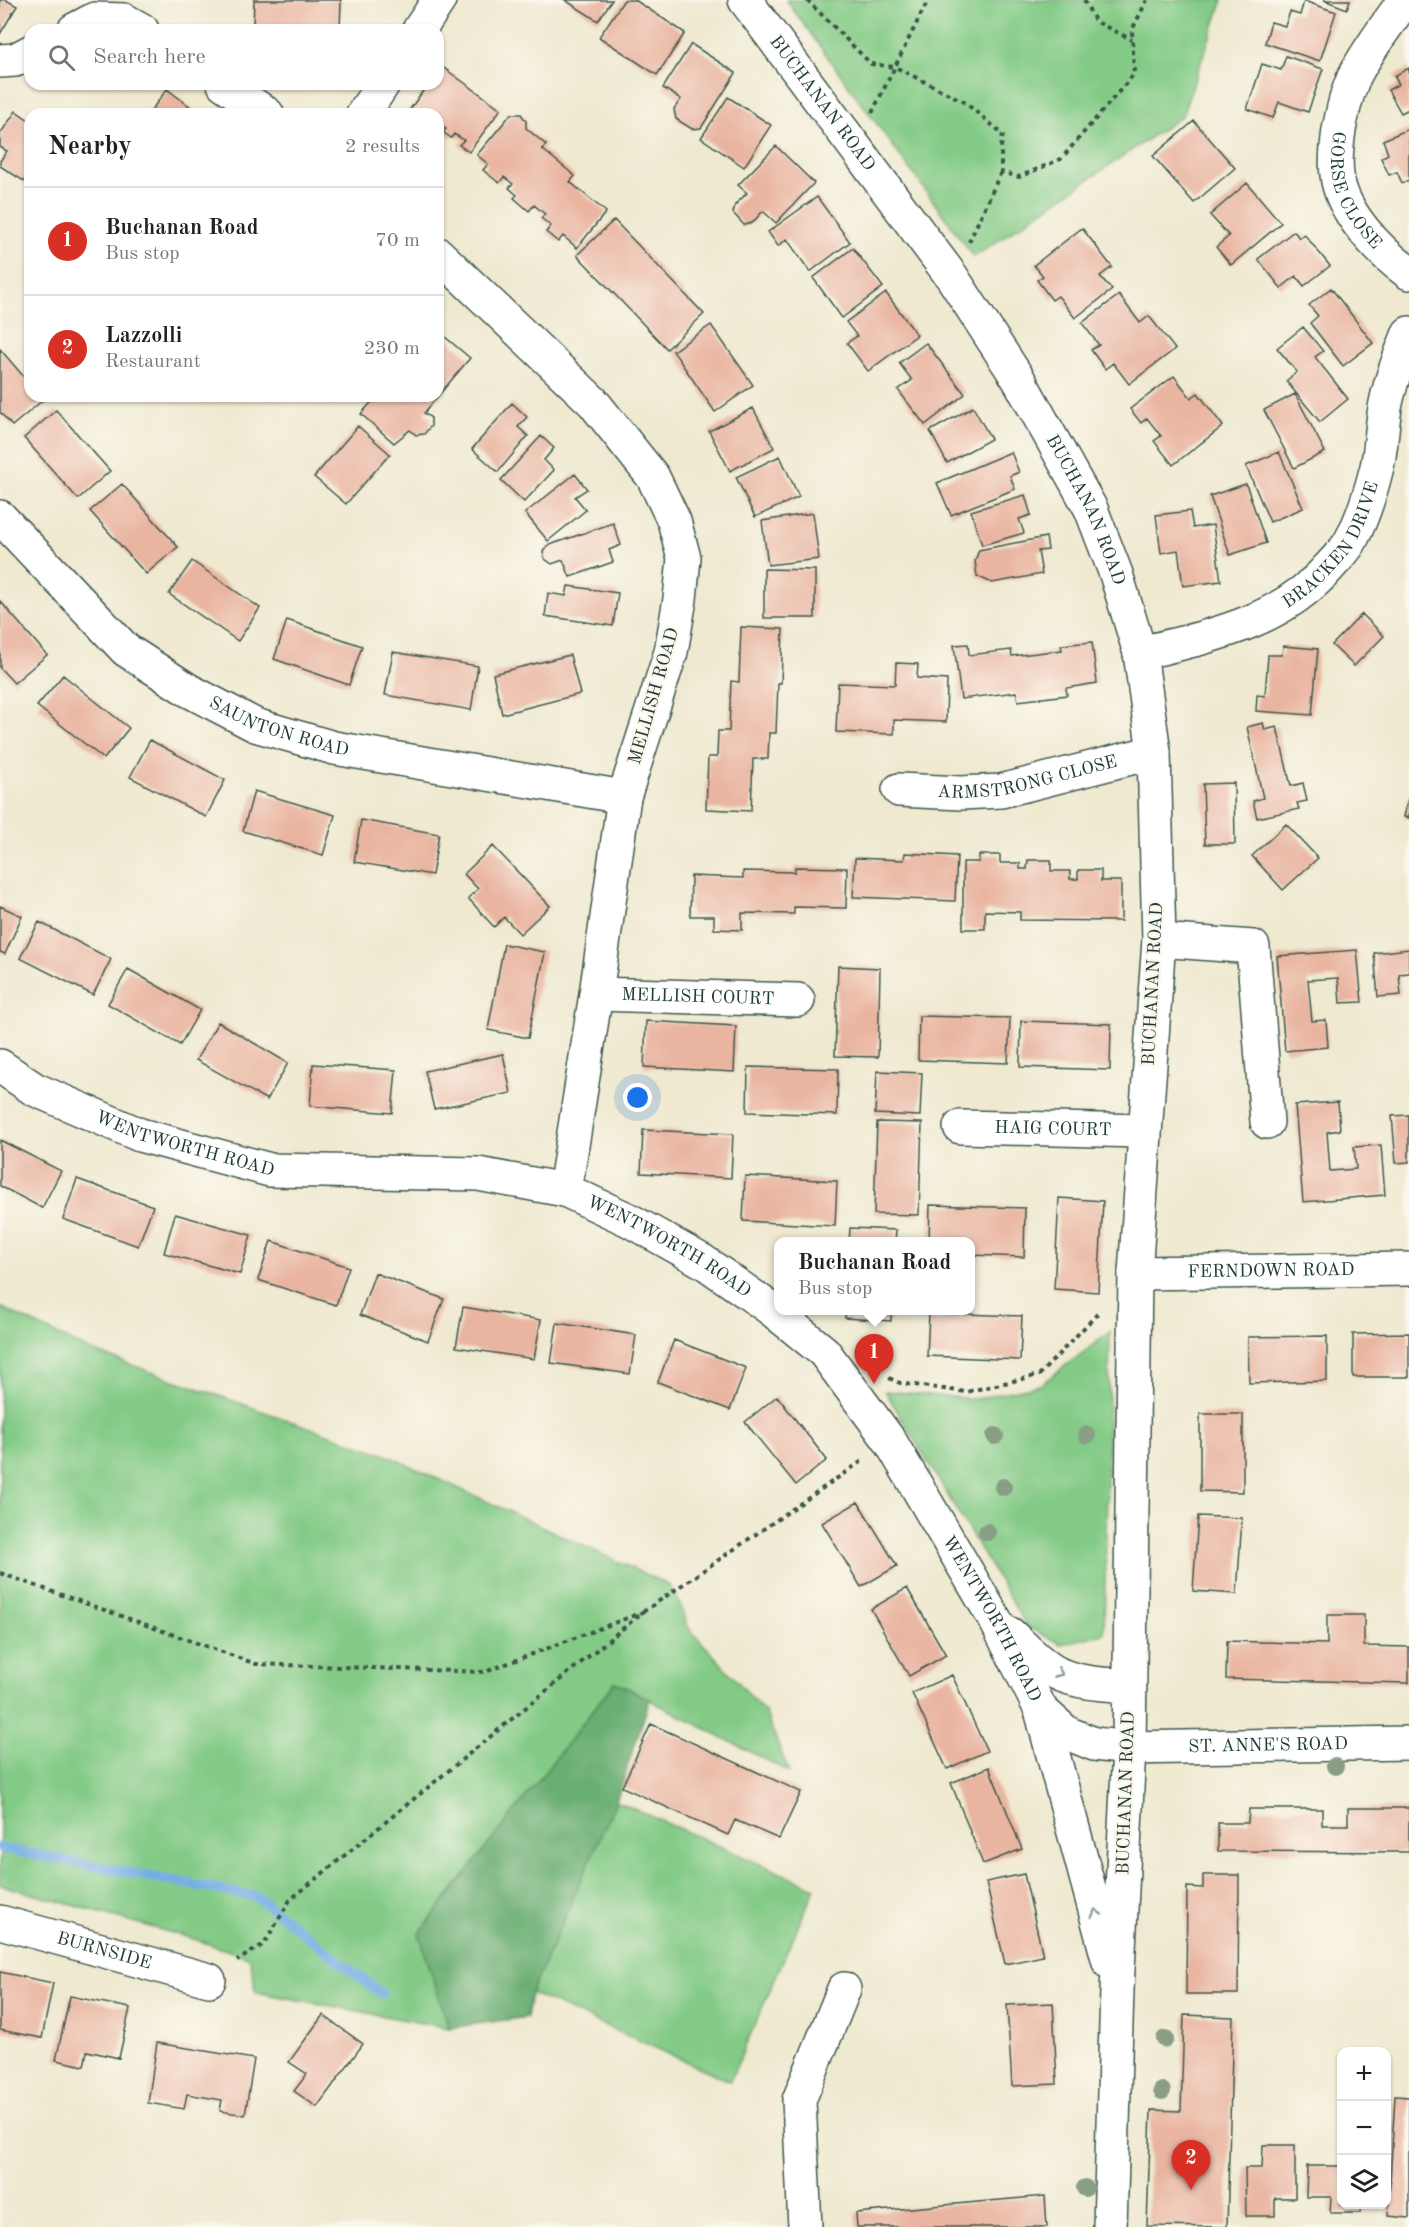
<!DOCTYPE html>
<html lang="en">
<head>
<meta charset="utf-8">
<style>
	body { margin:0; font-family:"Old Standard TT",serif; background:#f2f2f2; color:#202124 }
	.controls { position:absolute; right:18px; bottom:18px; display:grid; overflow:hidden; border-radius:12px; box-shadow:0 2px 4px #0004 }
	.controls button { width:54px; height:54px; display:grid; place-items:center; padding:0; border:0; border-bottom:2px solid #e0e0e0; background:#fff; color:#202124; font:30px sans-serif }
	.you { position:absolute; left:638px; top:1098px; width:21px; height:21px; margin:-15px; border:4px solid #fff; border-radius:50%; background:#1a73e8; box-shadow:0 0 0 9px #1a73e833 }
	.badge { display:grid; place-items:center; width:39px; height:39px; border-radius:50%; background:#d93025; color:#fff; font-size:20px; font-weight:700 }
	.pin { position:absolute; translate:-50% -50px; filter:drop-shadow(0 2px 3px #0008) }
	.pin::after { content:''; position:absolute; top:32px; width:21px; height:18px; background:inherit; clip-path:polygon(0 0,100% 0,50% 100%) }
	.popup { position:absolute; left:774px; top:1237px; width:201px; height:78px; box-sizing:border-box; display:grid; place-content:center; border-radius:12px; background:#fff; filter:drop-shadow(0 2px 4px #0005); font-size:20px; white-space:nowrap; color:#757577 }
	.popup b { font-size:22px; color:#202124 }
	.popup::after { content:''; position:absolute; left:50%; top:100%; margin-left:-12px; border:12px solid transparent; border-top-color:#fff }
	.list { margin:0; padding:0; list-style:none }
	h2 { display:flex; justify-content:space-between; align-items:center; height:78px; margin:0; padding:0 24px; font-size:26px }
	h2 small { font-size:20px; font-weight:400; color:#757577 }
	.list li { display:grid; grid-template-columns:39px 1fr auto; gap:18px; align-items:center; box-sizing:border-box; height:108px; padding:0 24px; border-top:2px solid #e0e0e0 }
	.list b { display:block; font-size:22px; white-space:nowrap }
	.list p { margin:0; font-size:20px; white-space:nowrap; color:#757577 }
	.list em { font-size:20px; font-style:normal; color:#757577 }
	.icon { flex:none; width:33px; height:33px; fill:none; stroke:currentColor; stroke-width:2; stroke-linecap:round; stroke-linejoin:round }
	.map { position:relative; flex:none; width:1409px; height:2227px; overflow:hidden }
	.search { position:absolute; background:#fff; box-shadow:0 2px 4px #0004; left:24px; top:24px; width:420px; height:66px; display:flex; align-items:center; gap:15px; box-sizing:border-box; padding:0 21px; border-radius:18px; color:#757577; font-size:22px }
	.panel { position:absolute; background:#fff; box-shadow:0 2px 4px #0004; left:24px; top:108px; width:420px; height:294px; border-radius:18px }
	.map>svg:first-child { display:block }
</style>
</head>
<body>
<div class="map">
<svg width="1409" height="2227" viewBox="0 0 1409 2227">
	<rect width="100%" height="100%" fill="#fbf7ec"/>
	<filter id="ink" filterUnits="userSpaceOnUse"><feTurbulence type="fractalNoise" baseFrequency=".0167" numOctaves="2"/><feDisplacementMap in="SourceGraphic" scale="12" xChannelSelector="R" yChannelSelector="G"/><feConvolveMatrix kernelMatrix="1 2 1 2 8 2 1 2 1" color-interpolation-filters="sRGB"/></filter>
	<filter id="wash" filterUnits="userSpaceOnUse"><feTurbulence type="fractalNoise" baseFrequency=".008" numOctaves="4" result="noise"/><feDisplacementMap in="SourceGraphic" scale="24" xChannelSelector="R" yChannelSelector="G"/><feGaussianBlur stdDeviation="1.35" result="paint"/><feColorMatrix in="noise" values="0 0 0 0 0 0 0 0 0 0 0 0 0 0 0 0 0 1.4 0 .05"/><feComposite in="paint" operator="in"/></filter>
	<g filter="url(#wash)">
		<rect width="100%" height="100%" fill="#efe9d0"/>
		<!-- green -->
		<path fill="#82ca85" stroke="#50845c" stroke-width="1.5" d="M786,0H1223L1182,116L974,257Z
			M0,1307L89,1350L384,1454L669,1585L683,1610L687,1626L765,1712L789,1772L615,1682L419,1934L449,2028L256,1992L250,1958L194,1939L0,1885Z
			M1110,1332L1104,1634L1061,1644L1027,1627L885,1391L975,1399L1040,1385Z
			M616,1801L815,1888L730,2081L531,1993Z"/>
		<!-- forest -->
		<path fill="#69ae72" stroke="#447653" stroke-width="1.5" d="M615,1682L650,1699L616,1801L531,1993L527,2017L449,2028L419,1934Z"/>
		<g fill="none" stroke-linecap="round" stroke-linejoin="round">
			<!-- stream -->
			<path stroke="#75aee5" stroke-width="10" d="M0,1848L257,1897L382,1994"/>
		</g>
		<g id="blocks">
			<!-- building -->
			<path fill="#e9b5a1" d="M0,0H6L17,6L0,34Z
				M254,0H341L340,30H253Z
				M565,0H612L598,21Z
				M624,0H635L685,33L657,75L599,37Z
				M1324,0H1350L1347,9Z
				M1304,1L1336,12L1320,61L1265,43L1271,22L1285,26L1290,12L1300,15Z
				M691,44L736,73L701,128L692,129L676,119L674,109L681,99L663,88Z
				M1286,56L1323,69L1308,112L1279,102L1273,118L1247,109L1262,64L1281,70Z
				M441,66L501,109L469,152L459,145L464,140L454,134L451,138L443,132L446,129L438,123V114H426L422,111L419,114L408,112L428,84H438V70Z
				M1409,68V109L1401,113L1388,90L1399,84L1394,76Z
				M167,89L193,109L189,114H154L150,112Z
				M728,97L771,125L744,167L701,138Z
				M16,111L30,121V185L0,166V161L7,151L0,147V134Z
				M511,114H521L526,121V128L546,145L542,149L575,176L570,182L606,212L577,248L563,236L558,242L546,232L551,226L541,218L545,214L534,205L529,211L514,198L517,195L509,188L513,184L504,177L499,183L483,170L488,164L477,155Z
				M1194,121L1235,168L1194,203L1153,156Z
				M1409,129V180L1402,183L1397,172L1389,175L1381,158L1388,154L1383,140Z
				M776,146L814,183L776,223L763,211L752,223L744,225L733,213L735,205L747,193L738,185Z
				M1247,183L1281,223L1231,265L1216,247L1229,236L1210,215Z
				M817,197L850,242L810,272L787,239L778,246L768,232Z
				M614,220L704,314L667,349L577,255Z
				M1082,228L1112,267L1100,276L1112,290L1075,318L1058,296L1052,300L1037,280L1043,276L1034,265Z
				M1294,231L1299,238L1304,234L1330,266L1304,286L1296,276L1281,288L1258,259Z
				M853,248L883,287L842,318L813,278Z
				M1331,288L1373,343L1343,366L1310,323L1318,316L1309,305Z
				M886,293L917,335L868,371L847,343L857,336L846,322Z
				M1119,295L1140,323L1149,316L1175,349L1129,384L1113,363L1105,369L1091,350L1099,345L1082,323Z
				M711,325L753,385L715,412L673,351Z
				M1303,327L1323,351L1315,357L1348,399L1320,422L1286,381L1297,372L1277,348Z
				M438,331L470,358L438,396Z
				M926,343L965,394L925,425L898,390L912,380L899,363Z
				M0,349L30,384V396H40L43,400L12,426L0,412Z
				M1174,376L1191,398L1198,393L1223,426L1173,465L1154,441L1161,436L1147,418L1141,423L1130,409Z
				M1295,394L1325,452L1294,468L1264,410Z
				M377,396H438L424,413L431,418V426L424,434L416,435L410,430L394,443L361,414Z
				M512,403L527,417L518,427L528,436L498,472L472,449Z
				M973,407L991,439L947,463L930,431Z
				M753,408L774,448L730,471L709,431Z
				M56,410L110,471L78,499L24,438Z
				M358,426L390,454L346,504L314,477Z
				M541,436L554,448L544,460L554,470L524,502L501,480Z
				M1011,452L1019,472L1010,476L1015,489L951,515L937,483Z
				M1279,452L1303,508L1270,522L1246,466Z
				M780,456L799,497L755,517L736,477Z
				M575,474L587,489L575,497L586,510L548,541L525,513Z
				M122,484L178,547L146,574L90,511Z
				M1246,484L1266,543L1230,555L1210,496Z
				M1025,495L1031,515L1019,519L1024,533L982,545L971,511Z
				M1190,511L1193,528L1213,525L1221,581L1183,586L1178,550L1161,553L1156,515Z
				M813,513L819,559L768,565L762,521Z
				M613,523L621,545L609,550L613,562L570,577L563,560L552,564L545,559L543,552L547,546Z
				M1046,537L1048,550L1038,551L1042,574L992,583L977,576L975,561L979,550Z
				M192,561L260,608L238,641L169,594Z
				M764,569L815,570V618H764Z
				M568,586L618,593L613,626L545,616L548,593L566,596Z
				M0,601L47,655L14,683L0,668Z
				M1362,614L1384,636L1354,666L1332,645Z
				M287,620L362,646L349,685L274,659Z
				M741,627L783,629L781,683H778L776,733H769L768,759H753L751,811L706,809L708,757H717L718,731H729L731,681L739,682Z
				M1092,642L1097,683L1066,688L1067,695L1018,701L1016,692L961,699L954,645L968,644L969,655L1011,650L1012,656L1062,650L1061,645Z
				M1283,646L1318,649L1312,715L1256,711L1257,695L1265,696L1268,655H1282Z
				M393,652L478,666L471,710L385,695Z
				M570,655L580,694L502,714L493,674Z
				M896,663L918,664L917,678L947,680L946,722L894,720V734L836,732L838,683L895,685Z
				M63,675L129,728L104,759L37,706Z
				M1263,723L1265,730L1277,727L1291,786L1303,783L1307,801L1297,803L1299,809L1257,818L1253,801L1263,798L1247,727Z
				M150,740L225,780L206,817L130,777Z
				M1234,783L1235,844H1205L1203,784Z
				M254,791L335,815L323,855L243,831Z
				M1408,798H1409V818L1404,817Z
				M361,820L439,834L432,875L354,862Z
				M1286,824L1318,858L1283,890L1252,856Z
				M493,846L550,906L520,934L504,917L494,927L468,898L478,889L464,874Z
				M905,853L957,856L955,901L853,897L855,858L904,860Z
				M979,855H1000V863H1020V869H1027L1028,860H1051V871H1070V879H1078V870H1101V881H1121V921L1020,920V912L985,911V929H963V862H979Z
				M795,867L847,868L846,908L794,907V914L742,913V930L714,929V916H690L691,876L743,878V871L795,872Z
				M0,906L22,916L5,954L0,952Z
				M39,922L111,959L93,995L20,958Z
				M504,944L545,952L528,1038L488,1030Z
				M1409,949V973L1399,974L1401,995L1378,997L1374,953Z
				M1357,950L1362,1002L1340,1003L1338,978L1308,980L1312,1021L1326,1020L1328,1047L1285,1051L1277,956Z
				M838,966L880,968L878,1057L835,1056Z
				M128,969L200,1010L180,1045L108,1004Z
				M919,1016L1010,1018L1008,1063L918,1060Z
				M646,1021L736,1026L734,1072L644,1067Z
				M1021,1021L1111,1024L1110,1070L1020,1067Z
				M218,1022L288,1063L267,1100L196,1060Z
				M503,1054L511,1093L434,1109L425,1071Z
				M313,1064L396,1070L392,1113L310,1106Z
				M748,1067L838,1069L837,1115L747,1112Z
				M877,1071L922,1073L920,1116L875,1114Z
				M1338,1102L1340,1130L1327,1132L1330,1171L1356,1169L1354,1147L1381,1145L1385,1195L1303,1202L1295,1105Z
				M1409,1115V1162L1396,1163L1392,1116Z
				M877,1122L922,1123L919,1215L874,1214Z
				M643,1130L733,1134L731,1178L641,1173Z
				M0,1140L61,1171L42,1208L0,1186Z
				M745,1176L837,1181L835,1226L743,1221Z
				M77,1179L153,1206L138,1246L63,1219Z
				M1059,1198L1103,1201L1098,1292L1054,1289Z
				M930,1205L1025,1208L1024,1257L970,1255V1242H929Z
				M175,1214L251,1235L240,1274L164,1253Z
				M850,1228L896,1230L895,1242H849Z
				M271,1241L349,1267L336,1305L258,1280Z
				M375,1273L444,1299L428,1341L360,1315Z
				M463,1307L541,1320L534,1359L456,1347Z
				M846,1311H891V1321L845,1318Z
				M929,1313L1022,1316L1020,1360L927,1356Z
				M557,1323L636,1335L630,1374L551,1363Z
				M1409,1333V1377H1353V1334Z
				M1327,1336V1381L1249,1383L1248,1337Z
				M674,1340L746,1368L730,1410L658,1382Z
				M777,1396L827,1460L796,1485L745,1422Z
				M1200,1414H1243V1492L1200,1491Z
				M858,1502L897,1566L861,1587L822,1523Z
				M1198,1516L1242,1518L1237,1594L1193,1591Z
				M907,1588L946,1655L909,1676L871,1609Z
				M1327,1615H1364V1646L1409,1647V1683L1226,1679L1227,1641L1327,1644Z
				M952,1675L987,1751L947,1769L912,1693Z
				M651,1724L801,1792L779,1839L735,1820L728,1835L622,1787Z
				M989,1767L1022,1849L983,1864L951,1783Z
				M1348,1808H1409V1852L1218,1851V1823H1248L1249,1809H1322V1825H1348Z
				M1024,1874L1043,1956L1005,1964L986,1882Z
				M1203,1875H1239L1238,1994H1186L1187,1887L1203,1888Z
				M0,1972L53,1983L42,2038L0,2030Z
				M70,1996L130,2008L119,2058L87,2051L84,2066L56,2060Z
				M1053,2003L1057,2084L1012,2086L1007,2005Z
				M323,2015L363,2044L317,2107L294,2091L307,2074L289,2062Z
				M1184,2015L1233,2017L1227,2227L1147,2226L1151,2110L1181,2111Z
				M157,2043L254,2059L245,2115L220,2111L222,2100L187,2094L184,2109L148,2103Z
				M1395,2096L1409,2097V2218L1388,2216Z
				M1263,2145H1295V2198H1275V2216H1246L1245,2168H1262Z
				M1307,2166H1341V2205H1360V2213H1330L1331,2197H1306Z
				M1045,2196L1047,2227H857L856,2213Z"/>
		</g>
	</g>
	<g filter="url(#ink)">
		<use href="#blocks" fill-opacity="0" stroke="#3e574b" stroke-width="1.5"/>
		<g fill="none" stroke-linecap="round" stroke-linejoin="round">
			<!-- minor casing -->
			<g stroke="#3e574b" stroke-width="36">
				<g id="minor">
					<path id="s1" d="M745,0L952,277L1019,380L1091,509L1116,574L1140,653L1154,752L1159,940L1135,1273L1129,1748L1117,1990L1110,2227"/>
					<path id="s2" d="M1405,0C1388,23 1370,47 1356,73C1347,91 1343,110 1339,130C1337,144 1335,161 1337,175C1341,212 1380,252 1409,273"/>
					<path d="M74,30L95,19L124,20L142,30"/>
					<path d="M419,30L439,0"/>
					<path d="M0,61L15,60L30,52"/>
					<path d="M224,84L267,114"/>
					<path d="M363,114L383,84"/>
					<path d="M438,254L593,402L653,477L674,521L684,558L680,599L671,652L624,797L596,994L565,1190"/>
					<path id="s3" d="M0,517L126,650L188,690L255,725L334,748L624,797"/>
					<path id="s4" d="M1140,653C1211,636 1281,623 1331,565C1338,557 1347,549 1351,540C1363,518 1370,494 1376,471C1382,449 1381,425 1386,403C1391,379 1400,356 1409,333"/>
					<path id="s5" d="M899,790L961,793L1001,791L1154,752"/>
					<path d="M1159,940L1253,947L1267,1122"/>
					<path id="s6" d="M596,994L798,1000"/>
					<path id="s7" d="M0,1066L34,1089L140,1135L270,1170L478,1174L565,1190L629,1220L704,1262L771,1309L824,1352L890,1441L997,1623L1041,1710L1067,1733L1094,1744L1129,1748L1409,1743"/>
					<path id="s8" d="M960,1127L1145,1131"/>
					<path id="s9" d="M1135,1273L1409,1269"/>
					<path d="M1010,1634C1023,1646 1035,1659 1050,1669C1070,1683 1105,1685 1129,1685"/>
					<path d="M1041,1710L1109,1962"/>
					<path id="s10" d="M0,1922L209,1980"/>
					<path d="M805,2227L799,2100L844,1989"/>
				</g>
			</g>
			<!-- path -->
			<path stroke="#3e574b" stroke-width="4" stroke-dasharray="4.5 4.5" stroke-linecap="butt" d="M807,0L871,64L895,67L963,101L1003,134L1001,147V172L1019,177L1061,159L1134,74L1132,30L1147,0
				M1084,0L1095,21L1132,40
				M872,113L928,0
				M969,242L1001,172
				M889,1378L900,1383L966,1392L1039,1375L1100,1311
				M0,1573L256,1664L485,1672L643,1612L290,1900L264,1944L237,1961
				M643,1612L862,1461"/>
			<!-- minor -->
			<use href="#minor" stroke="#fff" stroke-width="33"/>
		</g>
		<!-- trees -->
		<g fill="#8a9e85">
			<circle cx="1087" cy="1435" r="9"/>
			<circle cx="995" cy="1436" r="9"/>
			<circle cx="1003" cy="1487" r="9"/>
			<circle cx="987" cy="1532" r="9"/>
			<circle cx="1335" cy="1766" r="9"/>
			<circle cx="1165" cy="2039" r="9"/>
			<circle cx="1162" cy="2091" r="9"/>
			<circle cx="1085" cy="2188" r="9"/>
		</g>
		<!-- one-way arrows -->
		<defs><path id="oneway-chevron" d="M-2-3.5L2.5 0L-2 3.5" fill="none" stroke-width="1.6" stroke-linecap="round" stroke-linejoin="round" transform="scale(1.5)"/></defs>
		<g stroke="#8f9e9a">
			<use href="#oneway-chevron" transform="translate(1059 1673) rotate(22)"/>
			<use href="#oneway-chevron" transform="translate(1096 1913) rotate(-105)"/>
		</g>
	</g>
	<g text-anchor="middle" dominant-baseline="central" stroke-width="5" stroke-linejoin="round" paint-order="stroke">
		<!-- street labels -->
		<g font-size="18" fill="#1f3d34" stroke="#fbf7ec">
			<text stroke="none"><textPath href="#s1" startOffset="129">BUCHANAN ROAD</textPath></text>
			<text stroke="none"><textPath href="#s2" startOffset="213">GORSE CLOSE</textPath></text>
			<text stroke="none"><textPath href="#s1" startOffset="615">BUCHANAN ROAD</textPath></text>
			<text stroke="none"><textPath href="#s4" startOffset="231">BRACKEN DRIVE</textPath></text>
			<text transform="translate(654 696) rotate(-74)">MELLISH ROAD</text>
			<text stroke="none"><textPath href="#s3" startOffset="356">SAUNTON ROAD</textPath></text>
			<text stroke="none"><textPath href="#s5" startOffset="130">ARMSTRONG CLOSE</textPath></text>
			<text transform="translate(1153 984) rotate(-87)">BUCHANAN ROAD</text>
			<text stroke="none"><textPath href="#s6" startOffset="102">MELLISH COURT</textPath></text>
			<text stroke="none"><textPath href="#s8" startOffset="93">HAIG COURT</textPath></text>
			<text stroke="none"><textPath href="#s7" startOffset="202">WENTWORTH ROAD</textPath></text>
			<text stroke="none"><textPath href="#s7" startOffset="706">WENTWORTH ROAD</textPath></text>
			<text stroke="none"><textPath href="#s9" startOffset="136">FERNDOWN ROAD</textPath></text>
			<text stroke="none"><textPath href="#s7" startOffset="1210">WENTWORTH ROAD</textPath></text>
			<text stroke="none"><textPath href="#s7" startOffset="1552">ST. ANNE'S ROAD</textPath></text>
			<text transform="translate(1126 1793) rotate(-88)">BUCHANAN ROAD</text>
			<text stroke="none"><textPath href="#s10" startOffset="108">BURNSIDE</textPath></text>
		</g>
	</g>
</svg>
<div class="controls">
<button>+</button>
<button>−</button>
<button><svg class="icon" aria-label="layers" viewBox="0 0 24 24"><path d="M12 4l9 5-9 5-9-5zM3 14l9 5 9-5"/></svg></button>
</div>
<div class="you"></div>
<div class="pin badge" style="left:874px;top:1384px">1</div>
<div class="popup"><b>Buchanan Road</b>Bus stop</div>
<div class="pin badge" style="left:1191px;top:2190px">2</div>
<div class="search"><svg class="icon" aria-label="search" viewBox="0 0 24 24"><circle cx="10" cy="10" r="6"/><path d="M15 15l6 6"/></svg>Search here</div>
<section class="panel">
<h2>Nearby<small>2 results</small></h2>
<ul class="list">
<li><span class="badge">1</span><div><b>Buchanan Road</b><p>Bus stop</p></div><em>70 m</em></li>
<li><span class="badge">2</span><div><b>Lazzolli</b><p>Restaurant</p></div><em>230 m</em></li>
</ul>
</section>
</div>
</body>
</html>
